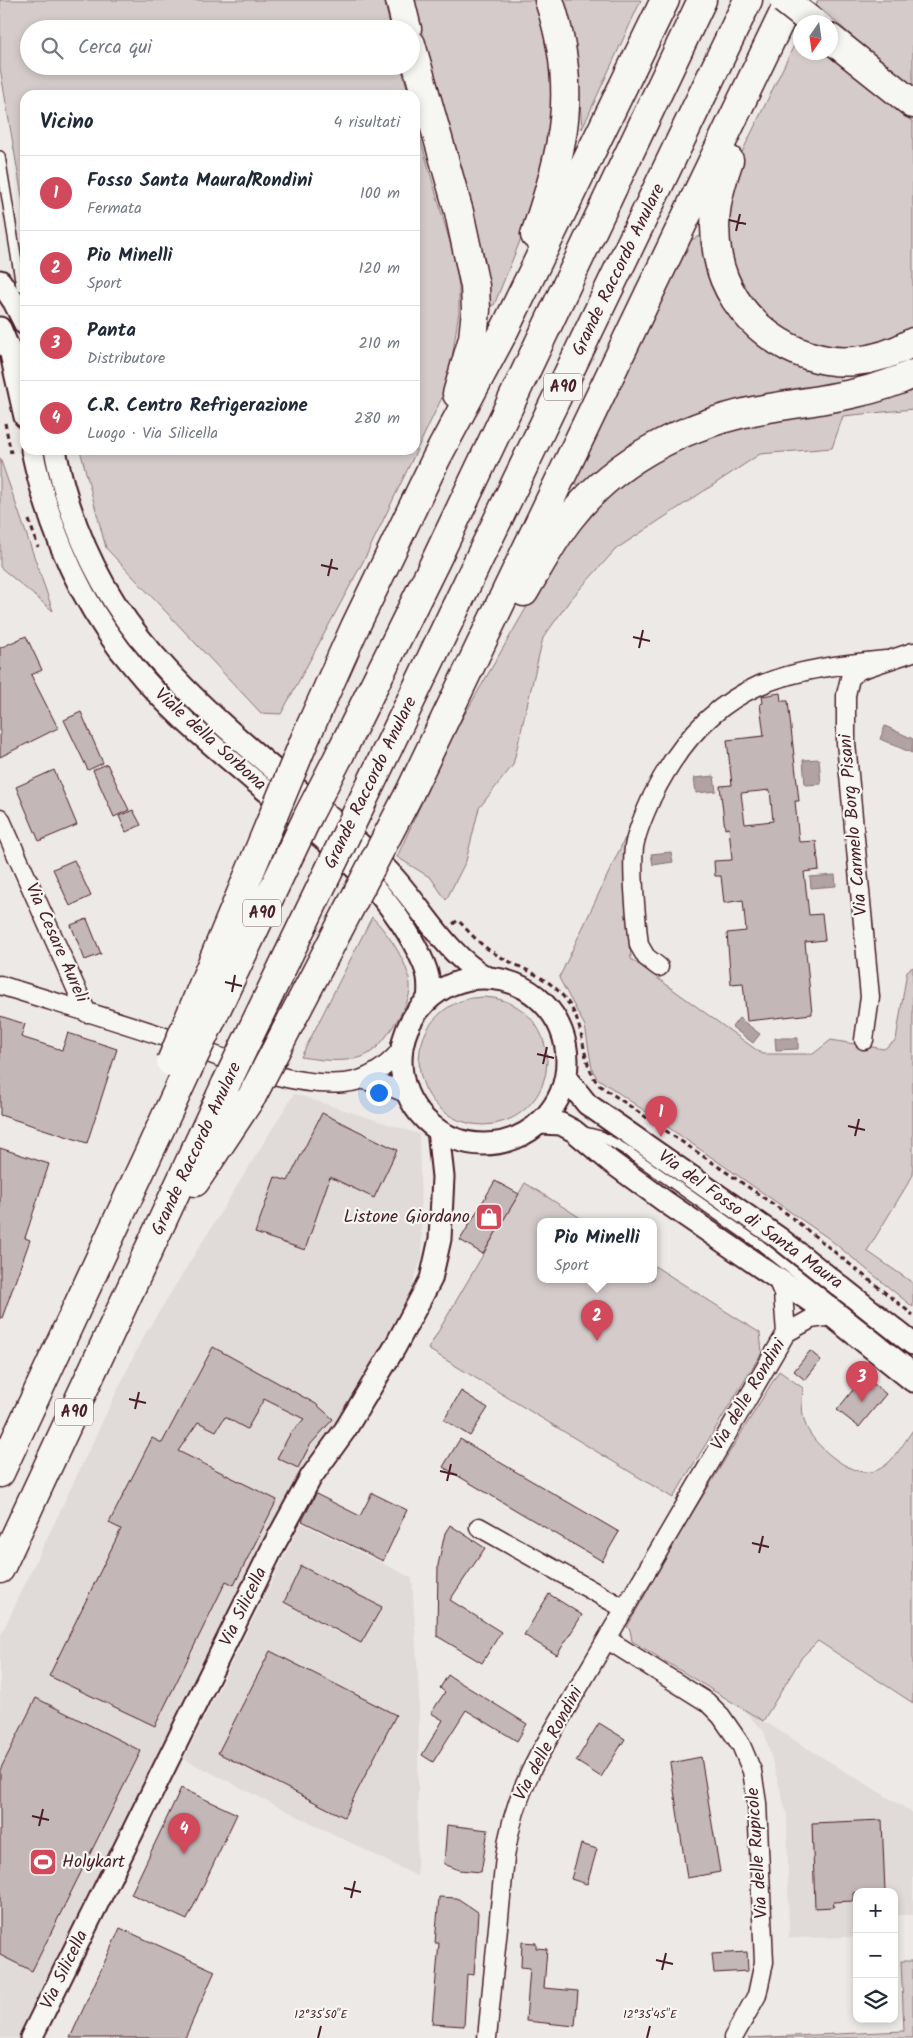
<!DOCTYPE html>
<html lang="it">
<head>
<meta charset="utf-8">
<style>
	body { margin:0; font-family:Kalam,sans-serif; background:#f6f6f7; color:#1f2937 }
	.controls { position:absolute; right:15px; bottom:15px; display:grid; overflow:hidden; border-radius:10px; box-shadow:0 2px 8px #0003 }
	.controls button { width:45px; height:45px; display:grid; place-items:center; padding:0; border:0; border-bottom:1px solid #e0e1e3; background:#fff; color:#1f2937; font:25px sans-serif }
	.compass { position:absolute; left:793px; top:15px; width:45px; height:45px; border-radius:50%; background:#fff; box-shadow:0 2px 8px #0003; rotate:193deg }
	.you { position:absolute; left:378px; top:1092px; width:18px; height:18px; margin:-12px; border:4px solid #fff; border-radius:50%; background:#1a73e8; box-shadow:0 0 0 8px #1a73e833 }
	.badge { display:grid; place-items:center; width:32px; height:32px; border-radius:50%; background:#d1495b; color:#fff; font-size:16px; font-weight:700 }
	.pin { position:absolute; translate:-50% -41px; filter:drop-shadow(0 1px 2px #0008) }
	.pin::after { content:''; position:absolute; top:26px; width:18px; height:15px; background:inherit; clip-path:polygon(0 0,100% 0,50% 100%) }
	.popup { position:absolute; left:537px; top:1218px; width:120px; height:65px; box-sizing:border-box; display:grid; place-content:center; border-radius:10px; background:#fff; filter:drop-shadow(0 1px 4px #0005); font-size:16px; white-space:nowrap; color:#747a83 }
	.popup b { font-size:19px; color:#1f2937 }
	.popup::after { content:''; position:absolute; left:50%; top:100%; margin-left:-10px; border:10px solid transparent; border-top-color:#fff }
	.list { margin:0; padding:0; list-style:none }
	h2 { display:flex; justify-content:space-between; align-items:center; height:65px; margin:0; padding:0 20px; font-size:21px }
	h2 small { font-size:16px; font-weight:400; color:#747a83 }
	.list li { display:grid; grid-template-columns:32px 1fr auto; gap:15px; align-items:center; box-sizing:border-box; height:75px; padding:0 20px; border-top:1px solid #e0e1e3 }
	.list b { display:block; font-size:19px; white-space:nowrap }
	.list p { margin:0; font-size:16px; white-space:nowrap; color:#747a83 }
	.list em { font-size:16px; font-style:normal; color:#747a83 }
	.icon { flex:none; width:28px; height:28px; fill:none; stroke:currentColor; stroke-width:2; stroke-linecap:round; stroke-linejoin:round }
	.map { position:relative; flex:none; width:913px; height:2038px; overflow:hidden }
	.search { position:absolute; background:#fff; box-shadow:0 2px 8px #0003; left:20px; top:20px; width:400px; height:55px; display:flex; align-items:center; gap:12px; box-sizing:border-box; padding:0 18px; border-radius:28px; color:#747a83; font-size:19px }
	.panel { position:absolute; background:#fff; box-shadow:0 2px 8px #0003; left:20px; top:90px; width:400px; height:365px; border-radius:15px }
	.map>svg:first-child { display:block }
</style>
</head>
<body>
<div class="map">
<svg width="913" height="2038" viewBox="0 0 913 2038">
	<rect width="100%" height="100%" fill="#ece9e6"/>
	<filter id="ink" filterUnits="userSpaceOnUse"><feTurbulence type="fractalNoise" baseFrequency=".02" numOctaves="2"/><feDisplacementMap in="SourceGraphic" scale="10" xChannelSelector="R" yChannelSelector="G"/><feConvolveMatrix kernelMatrix="1 2 1 2 8 2 1 2 1" color-interpolation-filters="sRGB"/></filter>
	<g filter="url(#ink)">
		<!-- built -->
		<path fill="#e0dad8" d="M294,1094L419,1134L422,1257L399,1321L234,1598L18,2038H0V1637L141,1341Z
			M301,1523L412,1578L419,1694L417,1876L184,1759Z
			M739,1706L913,1813V1915H894V1892H857V1937L789,1938L787,1814L764,1731Z"/>
		<!-- green -->
		<path fill="#d4cbca" stroke="#8f757a" d="M0,0H384L391,29H29V66H401L409,95H25V214L0,68Z
			M410,0H537L545,22L557,100L533,209L494,305L484,307L471,211Z
			M562,0H641L582,129L576,44Z
			M818,0H913V88L816,5Z
			M800,33V52L825,53L913,122V336L852,355L775,332L727,268L728,181Z
			M415,120L453,253L459,286V311L448,385L366,556L281,714L261,713L106,548L80,450H415Z
			M702,235C707,291 729,328 778,356C798,367 817,375 840,375L839,385L580,486L573,482L689,241Z
			M913,389V409L843,416L832,448L760,454L616,549L570,600L543,638L513,765L479,808L466,861L446,900L431,878L397,857L451,738L547,572L588,513L610,492L647,465L698,436L878,399Z
			M0,458L53,611L0,567Z
			M625,838L631,959L762,1054H813L831,1040L884,1049L896,1040L907,971L913,967V1175L867,1251L913,1283V1307L828,1238L597,1078L592,1069L585,1026L559,978Z
			M372,917C388,933 412,967 410,990C409,1003 398,1018 392,1028C384,1040 375,1052 362,1057C342,1063 320,1060 301,1057Z
			M419 1061a64 64 0 1 1 128 0a64 64 0 1 1-128 0Z
			M525,1183L587,1222H541V1280H653V1265L760,1333L762,1352L673,1498L428,1349Z
			M779,1371L803,1388C802,1400 801,1414 806,1426C813,1444 849,1476 871,1472C891,1468 902,1445 913,1430V1703L818,1641L802,1657L763,1721L632,1641L630,1630L627,1627L676,1540Z
			M901,1961H913V2038H748L904,2031Z"/>
		<!-- water -->
		<path fill="#b1a2a3" stroke="#886e73" d="M885,726L913,739L912,753L880,739Z
			M819,759L821,784L805,785L803,760Z
			M714,776L716,791L696,793L694,778Z
			M671,852L673,862L653,865L651,854Z
			M835,875L836,886L811,888L810,877Z
			M739,1018L760,1034L753,1043L732,1027Z
			M775,1038H798V1049L776,1050Z"/>
		<!-- building -->
		<path fill="#c4b7b7" stroke="#4a1f2b" fill-rule="evenodd" d="M26,636L42,670L31,675L58,728L0,757V648Z
			M780,693L781,701H788L799,801H795L799,842L816,841L819,870L804,872L809,915L822,914L825,940L805,942L812,1014L747,1021L743,983L731,984L727,933L746,931L743,900L724,903L721,876H715L714,861L732,860L729,828L725,829L720,786L732,785L727,740L764,736L760,704L763,703L762,696ZM770,790L773,821L745,824L741,793Z
			M81,712L103,763L88,770L64,720Z
			M107,764L129,810L114,817L93,770Z
			M54,770L77,825L39,841L16,787Z
			M133,810L141,825L126,832L119,816Z
			M74,860L91,896L70,906L53,869Z
			M87,919L101,954L85,960L71,925Z
			M0,1016L25,1024L21,1037L62,1050L68,1033L117,1049L87,1143L0,1115Z
			M322,1113L397,1150L374,1198L330,1177L305,1250L255,1233L275,1177L288,1181Z
			M0,1148L49,1164L25,1238L30,1240L2,1318H0Z
			M495,1181L519,1194L483,1254L460,1240Z
			M213,1347L316,1404L333,1419L310,1445L298,1468L277,1458L290,1434L304,1419L264,1399L247,1429L225,1417L216,1431L198,1422L178,1451L277,1500L234,1585L226,1581L155,1726L49,1676L121,1529L109,1523L152,1438L162,1443Z
			M810,1351L821,1360L805,1380L794,1371Z
			M864,1376L886,1394L859,1427L837,1410Z
			M461,1391L488,1408L470,1436L444,1420Z
			M460,1439L619,1532L602,1561L443,1467Z
			M372,1493L407,1510L383,1561L302,1521L316,1494L360,1516Z
			M450,1525L485,1548L450,1600L501,1632L482,1663L437,1636L438,1565L445,1533Z
			M301,1566L382,1607L361,1643L284,1602Z
			M549,1594L582,1615L557,1655L524,1635Z
			M270,1651L396,1715L344,1817L218,1753Z
			M448,1675L527,1724L517,1741L466,1710L433,1762L422,1755L443,1720L431,1713L445,1692L440,1688Z
			M36,1698L141,1751L32,1971L0,1955V1770Z
			M599,1723L625,1739L601,1777L576,1761Z
			M701,1757L720,1872L687,1878L670,1763Z
			M181,1788L237,1814L187,1920L131,1894Z
			M882,1820L885,1892H857L853,1893V1901L833,1902L834,1907L815,1908L812,1823Z
			M447,1825L488,1830L481,1872L459,1870L444,1864Z
			M581,1844L597,1849L587,1884L571,1879Z
			M439,1897L457,1898L478,1912L474,1975L467,1974L464,2026L432,2024L439,1943H435Z
			M120,1928L215,1971L185,2038H70Z
			M522,1942L536,1943V1948L547,1949L544,1988L578,1991L575,2026L526,2021L530,1968L521,1967Z
			M747,1952L748,1971L714,1973L712,1954Z"/>
		<g fill="none" stroke-linecap="round" stroke-linejoin="round">
			<!-- service casing -->
			<g stroke="#4a1f2b" stroke-width="12">
				<path id="service" d="M0,156L21,286
					M585,1132L601,1136L624,1149L759,1244L913,1366"/>
			</g>
			<!-- minor casing -->
			<g stroke="#4a1f2b" stroke-width="21">
				<path id="minor" d="M0,818L87,1013
					M659,967L646,957L639,945C636,918 631,873 634,847C637,829 645,813 652,797C676,748 709,707 760,685C799,669 844,664 886,660
					M0,985C54,1002 109,1018 162,1036C218,1055 285,1088 344,1083C368,1081 386,1068 401,1050
					M864,1040L870,997L846,743V695L850,678L859,670L913,652
					M364,1080L391,1087L408,1094
					M786,1333L811,1319L832,1316
					M479,1527L625,1609
					M608,1640L707,1702L721,1716L741,1745L752,1771L757,1803L764,1962L757,1995L733,2038
					M487,2038L505,1857C510,1820 521,1788 539,1755L786,1333L783,1293L777,1279"/>
			</g>
			<!-- tertiary casing -->
			<g stroke="#4a1f2b" stroke-width="25">
				<path id="tertiary" d="M0,281L14,302L25,324
					M0,328L11,354L25,417
					M32,450C49,530 81,605 134,667C168,709 211,744 252,779C310,828 376,875 413,942C419,953 426,965 428,977C429,984 429,992 428,1000
					M55,450C70,526 103,597 154,655C223,735 313,796 387,870C422,906 443,952 487,978
					M401 1061a83 83 0 1 1 166 0a83 83 0 1 1-166 0Z
					M566,1078L587,1104L779,1238L913,1344
					M540,1123L561,1124L574,1131L611,1162L667,1203L832,1316L913,1381
					M31,2038L274,1545L311,1477L345,1430L395,1347L431,1279L440,1239L443,1177L438,1130"/>
			</g>
			<!-- motorway casing -->
			<g stroke="#4a1f2b" stroke-width="31">
				<path id="motorway" d="M400,0L407,29
					M830,38L913,104
					M411,44L459,212L475,286L476,310L473,338L457,394
					M729,160C717,195 711,220 718,257C729,318 794,367 855,361C876,359 896,352 913,342
					M535,235C564,148 579,90 549,0
					M524,592C539,567 552,541 570,518C618,456 693,421 769,408C817,400 869,395 913,374
					M308,732L355,627L436,459L503,333L665,0
					M339,756L436,560L702,0
					M376,773L748,0
					M409,794L790,0
					M195,1182L252,1096
					M0,1473L187,1071
					M0,1569L226,1084"/>
			</g>
			<!-- path -->
			<path stroke="#4a1f2b" stroke-width="3" stroke-dasharray="5 4" stroke-linecap="butt" d="M5,423L11,453
				M29,520L38,547
				M453,924L458,920C469,932 480,945 494,953C518,968 544,974 562,995C589,1025 578,1060 599,1085L786,1213L913,1315"/>
			<!-- service -->
			<use href="#service" stroke="#f6f6f2" stroke-width="9"/>
			<!-- minor -->
			<use href="#minor" stroke="#f6f6f2" stroke-width="18"/>
			<!-- tertiary -->
			<use href="#tertiary" stroke="#f6f6f2" stroke-width="21"/>
			<!-- motorway -->
			<use href="#motorway" stroke="#f6f6f2" stroke-width="28"/>
			<!-- motorway-bridge casing -->
			<g stroke="#4a1f2b" stroke-width="31" stroke-linecap="butt">
				<path id="motorway-bridge" d="M784,0L812,22
					M171,1062L308,732
					M187,1071L309,814L339,756
					M226,1084L376,773
					M252,1096L409,794"/>
			</g>
			<!-- motorway-bridge -->
			<use href="#motorway-bridge" stroke="#f6f6f2" stroke-width="28"/>
		</g>
	</g>
	<!-- ticks -->
	<path fill="none" stroke="#4a1f2b" stroke-width="2" d="M729,220L746,224M736,231L740,214M321,565L338,569M328,576L332,559M633,637L650,641M639,648L643,630M225,982L242,986M232,992L235,975M537,1054L554,1058M543,1064L547,1047M848,1126L865,1130M855,1136L859,1119M129,1399L146,1403M135,1409L139,1392M440,1471L457,1475M447,1481L451,1464M752,1543L769,1547M759,1553L763,1536M32,1816L49,1820M39,1826L43,1809M344,1888L361,1892M351,1898L355,1881M656,1960L673,1964M662,1970L666,1953M318,2038L321,2026M647,2038L650,2026"/>
	<!-- icons -->
	<defs>
		<g id="shop-square" transform="scale(1.4375)"><rect x="-9" y="-9" width="18" height="18" rx="4" fill="#d1495b" stroke="#f6f6f2"/><path d="M-5-2.5h2.3a2.7 3.5 0 0 1 5.4 0H5L5.5 6h-11ZM-1.5-2.5h3a1.5 2.3 0 0 0-3 0Z" fill="#fff"/></g>
		<g id="stadium-square" transform="scale(1.4375)"><rect x="-9" y="-9" width="18" height="18" rx="4" fill="#d1495b" stroke="#f6f6f2"/><path d="M0-5a6.5 5 0 1 0 0 10a6.5 5 0 1 0 0-10ZM-3.5-1.8h7v3.6h-7Z" fill="#fff"/></g>
	</defs>
	<g fill-rule="evenodd">
		<use href="#shop-square" x="489" y="1217"/>
		<use href="#stadium-square" x="43" y="1862"/>
	</g>
	<g text-anchor="middle" dominant-baseline="central" stroke-width="4.5" stroke-linejoin="round" paint-order="stroke">
		<!-- shield labels -->
		<g fill="#f6f6f2" stroke="#7e6067" stroke-width="1">
			<rect x="544" y="373.5" width="38" height="27" rx="4"/>
			<rect x="243" y="899.5" width="38" height="27" rx="4"/>
			<rect x="55" y="1398.5" width="38" height="27" rx="4"/>
		</g>
		<g font-size="16" font-weight="bold" fill="#4a1f2b">
			<text x="563" y="387">A90</text>
			<text x="262" y="913">A90</text>
			<text x="74" y="1412">A90</text>
		</g>
		<!-- street labels -->
		<g font-size="18" fill="#4a1f2b" stroke="#f6f6f2">
			<text transform="translate(619 270) rotate(-64)">Grande Raccordo Anulare</text>
			<text transform="translate(210 740) rotate(42)">Viale della Sorbona</text>
			<text transform="translate(371 783) rotate(-64)">Grande Raccordo Anulare</text>
			<text transform="translate(854 825) rotate(-95)">Via Carmelo Borg Pisani</text>
			<text transform="translate(56 943) rotate(66)">Via Cesare Aureli</text>
			<text transform="translate(197 1149) rotate(-65)">Grande Raccordo Anulare</text>
			<text transform="translate(750 1220) rotate(36)">Via del Fosso di Santa Maura</text>
			<text transform="translate(749 1395) rotate(-59)">Via delle Rondini</text>
			<text transform="translate(244 1607) rotate(-64)">Via Silicella</text>
			<text transform="translate(549 1744) rotate(-62)">Via delle Rondini</text>
			<text transform="translate(758 1853) rotate(-94)">Via delle Rupicole</text>
			<text transform="translate(65 1970) rotate(-64)">Via Silicella</text>
		</g>
		<!-- poi labels -->
		<g font-size="18" fill="#4a1f2b" stroke="#f6f6f2" text-anchor="end">
			<text x="470" y="1217">Listone Giordano</text>
			<text x="62" y="1862" text-anchor="start">Holykart</text>
		</g>
	</g>
	<g font-size="12" text-anchor="middle" fill="#4a1f2b" stroke="#f6f6f2" stroke-width="4.5" stroke-linejoin="round" paint-order="stroke">
		<text x="321" y="2018">12°35'50"E</text>
		<text x="650" y="2018">12°35'45"E</text>
	</g>
</svg>
<div class="controls">
<button>+</button>
<button>−</button>
<button><svg class="icon" aria-label="layers" viewBox="0 0 24 24"><path d="M12 4l9 5-9 5-9-5zM3 14l9 5 9-5"/></svg></button>
</div>
<svg class="compass" viewBox="-18 -18 36 36"><path d="M0-13l5 13h-10z" fill="#e53935"/><path d="M0 13l5-13h-10z" fill="#747a83"/></svg>
<div class="you"></div>
<div class="pin badge" style="left:661px;top:1137px">1</div>
<div class="pin badge" style="left:597px;top:1341px">2</div>
<div class="popup"><b>Pio Minelli</b>Sport</div>
<div class="pin badge" style="left:862px;top:1402px">3</div>
<div class="pin badge" style="left:184px;top:1854px">4</div>
<div class="search"><svg class="icon" aria-label="search" viewBox="0 0 24 24"><circle cx="10" cy="10" r="6"/><path d="M15 15l6 6"/></svg>Cerca qui</div>
<section class="panel">
<h2>Vicino<small>4 risultati</small></h2>
<ul class="list">
<li><span class="badge">1</span><div><b>Fosso Santa Maura/Rondini</b><p>Fermata</p></div><em>100 m</em></li>
<li><span class="badge">2</span><div><b>Pio Minelli</b><p>Sport</p></div><em>120 m</em></li>
<li><span class="badge">3</span><div><b>Panta</b><p>Distributore</p></div><em>210 m</em></li>
<li><span class="badge">4</span><div><b>C.R. Centro Refrigerazione</b><p>Luogo · Via Silicella</p></div><em>280 m</em></li>
</ul>
</section>
</div>
</body>
</html>
